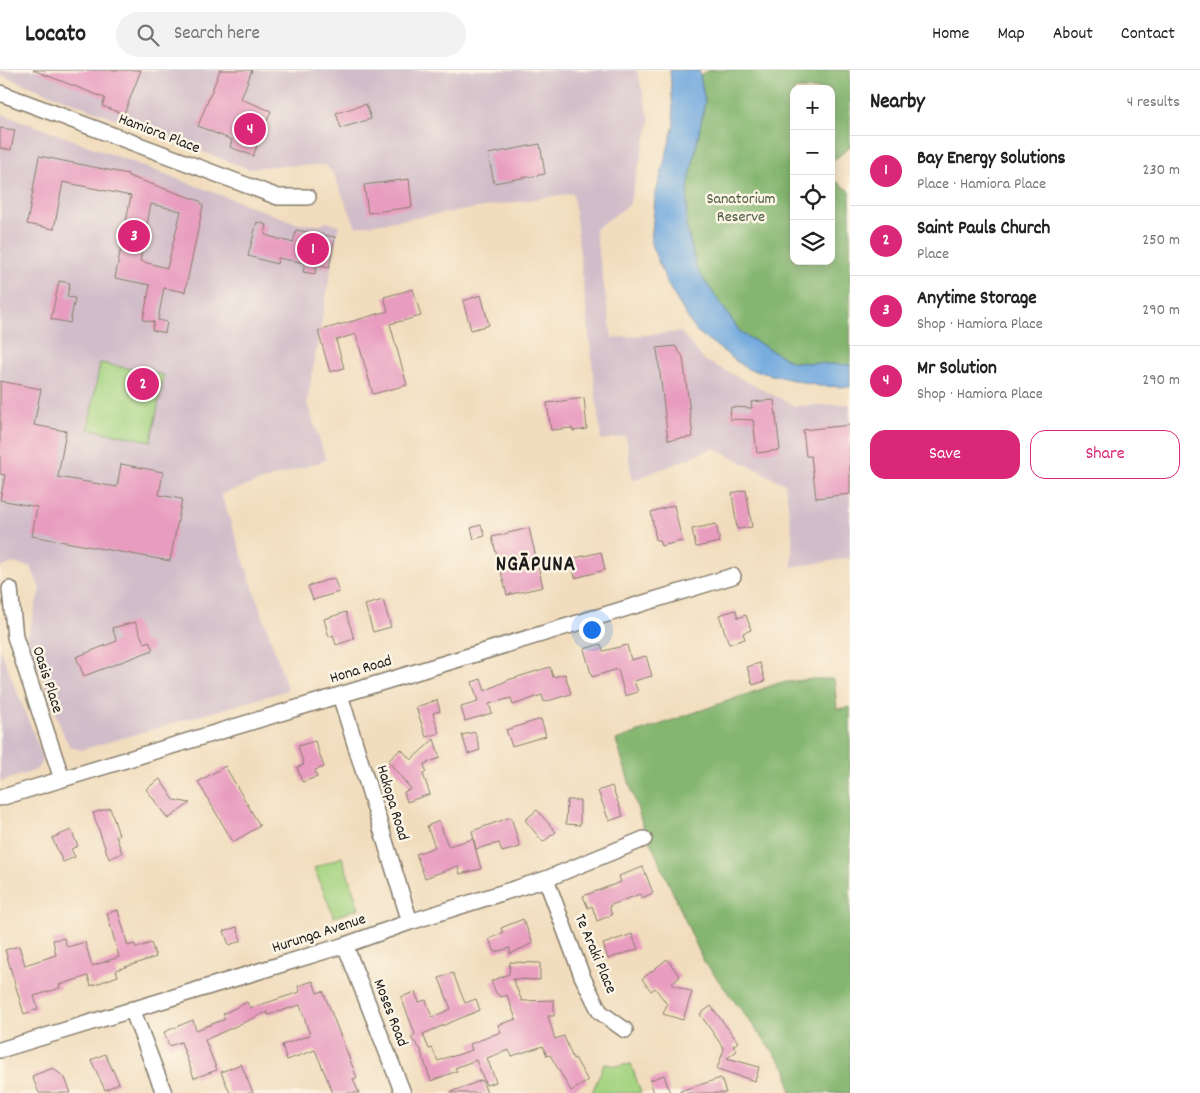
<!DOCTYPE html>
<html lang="en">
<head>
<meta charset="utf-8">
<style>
	body { margin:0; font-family:Dekko,sans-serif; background:#f2f2f2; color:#222 }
	.controls { position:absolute; right:15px; top:15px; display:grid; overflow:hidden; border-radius:10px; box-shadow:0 2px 12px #0003 }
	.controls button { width:45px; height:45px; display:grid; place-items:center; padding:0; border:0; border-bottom:1px solid #e0e0e0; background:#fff; color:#222; font:25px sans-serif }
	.you { position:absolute; left:591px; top:559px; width:18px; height:18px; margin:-12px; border:4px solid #fff; border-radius:50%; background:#1a73e8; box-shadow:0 0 0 8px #1a73e833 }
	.badge { display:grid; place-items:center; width:32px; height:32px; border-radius:50%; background:#db2777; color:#fff; font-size:16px; font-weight:700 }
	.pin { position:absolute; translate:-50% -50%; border:2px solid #fff; box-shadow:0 1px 5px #0006 }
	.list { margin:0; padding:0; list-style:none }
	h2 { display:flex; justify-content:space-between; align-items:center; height:65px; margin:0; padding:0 20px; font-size:21px }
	h2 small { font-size:16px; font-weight:400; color:#767676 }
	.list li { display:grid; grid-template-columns:32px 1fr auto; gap:15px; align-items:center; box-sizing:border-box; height:70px; padding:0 20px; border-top:1px solid #e0e0e0 }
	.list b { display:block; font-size:19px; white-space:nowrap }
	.list p { margin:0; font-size:16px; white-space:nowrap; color:#767676 }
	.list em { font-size:16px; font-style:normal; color:#767676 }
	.actions { display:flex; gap:10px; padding:15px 20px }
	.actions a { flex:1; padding:11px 0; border:1px solid #db2777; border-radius:15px; text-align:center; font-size:18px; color:#db2777 }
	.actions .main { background:#db2777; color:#fff }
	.icon { flex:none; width:28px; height:28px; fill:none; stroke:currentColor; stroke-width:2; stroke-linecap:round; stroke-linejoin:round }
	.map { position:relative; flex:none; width:850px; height:1023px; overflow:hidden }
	header { display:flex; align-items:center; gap:30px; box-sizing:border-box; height:70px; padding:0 25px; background:#fff; border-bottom:1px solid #e0e0e0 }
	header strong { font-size:24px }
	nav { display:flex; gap:28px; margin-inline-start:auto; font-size:18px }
	.search { width:350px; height:45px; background:#f2f2f2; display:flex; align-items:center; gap:12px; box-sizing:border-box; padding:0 18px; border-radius:28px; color:#767676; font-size:19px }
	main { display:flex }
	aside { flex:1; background:#fff }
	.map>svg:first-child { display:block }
</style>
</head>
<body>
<header>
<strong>Locato</strong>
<div class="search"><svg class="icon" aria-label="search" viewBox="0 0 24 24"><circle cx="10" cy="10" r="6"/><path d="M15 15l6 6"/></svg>Search here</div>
<nav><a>Home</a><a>Map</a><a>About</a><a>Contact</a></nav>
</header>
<main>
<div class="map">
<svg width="850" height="1023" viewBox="0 0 850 1023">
	<rect width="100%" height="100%" fill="#fcf5e5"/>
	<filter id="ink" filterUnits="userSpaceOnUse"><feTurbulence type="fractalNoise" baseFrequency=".02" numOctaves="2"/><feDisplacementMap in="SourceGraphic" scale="10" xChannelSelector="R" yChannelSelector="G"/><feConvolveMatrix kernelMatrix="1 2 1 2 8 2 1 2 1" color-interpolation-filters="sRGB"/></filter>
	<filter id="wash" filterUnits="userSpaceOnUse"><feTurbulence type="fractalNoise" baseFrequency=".0096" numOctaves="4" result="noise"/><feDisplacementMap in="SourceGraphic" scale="20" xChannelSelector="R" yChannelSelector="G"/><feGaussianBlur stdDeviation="1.12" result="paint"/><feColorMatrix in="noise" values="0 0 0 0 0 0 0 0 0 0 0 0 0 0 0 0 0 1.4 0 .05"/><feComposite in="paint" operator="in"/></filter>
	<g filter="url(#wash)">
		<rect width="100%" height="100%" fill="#f1ddbd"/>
		<!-- industrial -->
		<path fill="#d1bdc9" d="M0,0H637L650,51L629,135L595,159L612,268L681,262L704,290L795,336L850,334V488L792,497V465L785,414L714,378L632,411L626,366L601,370L573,123L356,157L334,105L326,95L269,96L249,99L0,5Z
			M0,43L299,154L320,155L326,152L339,155L307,332L326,390L221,424L288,620L81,680L70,677L65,668L27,569L40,519L31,497L13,493L0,498Z
			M0,579L42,685V692L36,700L0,712Z"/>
		<!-- green -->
		<path fill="#a5d482" stroke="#60784f" d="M100,293L164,305L151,371L88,359Z
			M342,787L359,838L334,847L314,798Z
			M604,994L617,996L631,994L641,1023H592Z"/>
		<!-- forest -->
		<path fill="#84b670" stroke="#506946" d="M709,0H850V77L831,92V19H794V191H831V108L850,121V295L792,292L741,263L697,200L686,156L688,118L705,32L700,5Z
			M813,609H834L837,639L850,637V1023H791L787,1000L703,890L642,753L616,670L779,613Z"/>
		<!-- water -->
		<path fill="#6ea7de" stroke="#45627d" d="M670,0H699L705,32L688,118L686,156L697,200L741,263L792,292L850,295V317L819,316L747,299L695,260L668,215L651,174L655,127L674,55Z"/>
		<g id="blocks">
			<!-- building -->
			<path fill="#e89cbf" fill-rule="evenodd" d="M33,0H141L124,44L102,36L105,28Z
				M220,0H252L241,29L271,41L253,86L230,77L232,70L198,56Z
				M366,34L371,49L341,58L336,43Z
				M0,58L15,60L11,80L0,78Z
				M540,74L545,104L494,113L488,84Z
				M39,86L128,104V106L200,131L203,136L185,222L164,218L158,250L167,252L165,263L152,260L154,252L143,250L150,215L115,208L131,126L63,112L54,159L27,154ZM151,134L181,141L167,198L140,191Z
				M409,109L412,137L368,143L364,115Z
				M257,152L267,155L265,165L293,173L296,160L335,167L329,198L317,195L315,204L303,202L305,193L278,188L277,194L248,186Z
				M59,211L70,213L67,227L75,228L70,253L51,249Z
				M413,219L421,246L390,254L407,315L373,324L356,264L336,270L344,298L330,302L318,261L388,241L384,227Z
				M481,225L489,255L471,260L463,231Z
				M675,276L683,287L693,367L668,370L657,278Z
				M138,306L150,309L147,326L135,323Z
				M0,311L41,319L34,355L66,361L58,407L117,417L121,394L163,402L159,425L182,429L170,491L32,466L37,437L0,430L5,405L0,404Z
				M584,328L587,359L573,361L572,358L551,360L547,333Z
				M774,330L780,380L757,383L753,350L730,349L731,337L752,338L751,332Z
				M850,355V424L816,428L811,386H806L803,360Z
				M746,420L752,457L737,459L732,423Z
				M674,435L682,471L661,476L659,470H656L651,442Z
				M716,454L720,472L696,477L692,459Z
				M481,455L485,466L474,469L471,458Z
				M529,458L543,517L507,525L492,467Z
				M601,482L605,500L575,508L571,489Z
				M334,508L339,522L313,530L308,516Z
				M383,530L391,557L373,562L365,535Z
				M736,540L738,548L746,545L751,560L743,563L745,569L729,574L719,545Z
				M346,542L354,569L336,575L333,565L329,567L324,549Z
				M135,552L144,573L149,571L153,580L84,606L76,587L117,571L112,558Z
				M601,574L603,581L627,575L631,590L646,586L652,606L634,611L638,622L625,626L618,599L592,607L584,579Z
				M760,593L765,611L753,615L747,597Z
				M550,597L553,607L565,604L571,624L544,632L542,625L513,635L511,628L489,634L492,643L465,651L461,637L478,632L472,612L481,609L485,621L508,610Z
				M437,630L440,641L433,643L439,663L426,667L416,637Z
				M541,649L546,666L512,676L506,660Z
				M475,662L480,680L468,684L462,665Z
				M434,669L440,688L424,694L426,702L423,704L430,724L407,732L404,722L411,719L388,691L401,679L411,690Z
				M315,671L324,697L315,700L317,707L302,712L297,697L304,695L298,676Z
				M225,696L260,756L233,772L198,712Z
				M160,709L174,730L190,733L168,749L146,719Z
				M612,716L623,746L609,751L598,721Z
				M567,730H580V755L566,754Z
				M110,738L119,765L116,766L122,783L109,789L93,743Z
				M537,740L556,762L543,772L525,750Z
				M511,747L520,777L502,782L499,773L476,779L472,761Z
				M439,751L448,776L473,769L481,799L460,804L458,796L425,808L416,784L435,777L427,756Z
				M71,760L78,776L71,779L75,787L63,792L52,768Z
				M643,797L653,823L642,828L640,824L609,836L612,845L597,851L592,836L588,838L583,826L621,812L619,806Z
				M118,840L128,876L135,874L136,878L151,873L156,887L116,900L118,906L91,916L88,906L59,915L60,918L34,926L38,939L24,944L5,880L19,876L25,895L56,885L53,870L64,868L67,877L85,872L92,896L119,887L107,843Z
				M523,849L533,873L510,884V878L495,882L489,869L503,863L501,858Z
				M237,857L241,871L229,875L224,861Z
				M632,864L638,879L608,889L603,874Z
				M667,889L680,907L671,914L692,922L683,950L663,944L667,934L655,918L651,921L642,909Z
				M510,892L540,893V910L513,909L522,931L554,930V946H548L555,969L564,966L573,989L575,988L588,1011L571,1021L550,985L547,986L543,976L512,986L509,980L487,988L496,1012L486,1015L476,990L455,998L457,1001L431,1011L421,982L422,981L411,968L415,964L401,927L415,922L419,932L426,930L432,947L451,939L439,908L453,903L465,933L476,929L480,940L423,964L429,979L432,978L438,991L451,986V987L472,980L470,974L501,962L498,955L516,949L507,925L501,927L496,923L491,911L509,904Z
				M313,911L317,923L323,921L357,1008L353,1009L359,1023H333L315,980L287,990L282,975L310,965L300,935L268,945L267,942L205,970L217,1000L194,1008L181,972L169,976L164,962L193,950L196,960L225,949L223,944L247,932L250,938L300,922L298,916Z
				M711,936L738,972L733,976L737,981L727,988L759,997L755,1011L717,999L724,979L700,944Z
				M105,984L119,1013L105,1020L91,990Z
				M241,994L253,1023H230L221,1002Z
				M53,998L65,1008L71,1023H39L32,1006Z
				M664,1005L670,1023H654L650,1010Z
				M721,1008L726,1023H681L680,1021Z
				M482,1010L487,1023H451V1022Z"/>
		</g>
	</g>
	<g filter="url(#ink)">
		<use href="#blocks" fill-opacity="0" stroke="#867c6c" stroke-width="1"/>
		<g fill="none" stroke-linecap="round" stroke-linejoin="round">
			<!-- minor casing -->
			<g stroke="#867c6c" stroke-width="18">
				<path id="minor" d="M0,23L278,127H308
					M10,519L15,567L62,709
					M340,625L410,852
					M0,728L733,506
					M546,809L582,906L600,942L625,960
					M345,875L403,1023
					M132,939L164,1023
					M0,980L345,875L410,852L546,809L644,769"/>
			</g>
			<!-- minor -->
			<use href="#minor" stroke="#fff" stroke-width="15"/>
		</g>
	</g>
	<g text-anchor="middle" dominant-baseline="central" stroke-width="5" stroke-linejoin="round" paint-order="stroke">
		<!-- street labels -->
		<g font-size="16" fill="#1c1c1c" stroke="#fcf5e5">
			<text transform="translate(159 64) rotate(21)">Hamiora Place</text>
			<text transform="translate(361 600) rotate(-17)">Hona Road</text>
			<text transform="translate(47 610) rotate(72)">Oasis Place</text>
			<text transform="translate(392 733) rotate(73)">Hakopa Road</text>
			<text transform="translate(319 864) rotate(-18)">Hurunga Avenue</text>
			<text transform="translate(595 884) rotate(67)">Te Araki Place</text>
			<text transform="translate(390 943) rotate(69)">Moses Road</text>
		</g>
		<!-- park labels -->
		<g font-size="16" fill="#4c5c40" stroke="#fcf5e5">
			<text x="741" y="129">Sanatorium<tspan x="741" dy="18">Reserve</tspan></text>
		</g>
		<!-- district labels -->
		<g font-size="21" font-weight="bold" letter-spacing="1" fill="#1c1c1c" stroke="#fcf5e5">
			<text x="536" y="496">NGĀPUNA</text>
		</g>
	</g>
</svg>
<div class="controls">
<button>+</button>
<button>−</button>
<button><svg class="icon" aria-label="locate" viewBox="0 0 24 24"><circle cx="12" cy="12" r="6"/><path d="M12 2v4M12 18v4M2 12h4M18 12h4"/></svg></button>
<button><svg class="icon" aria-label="layers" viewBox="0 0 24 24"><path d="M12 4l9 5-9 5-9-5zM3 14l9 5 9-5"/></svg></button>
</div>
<div class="you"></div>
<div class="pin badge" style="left:313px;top:179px">1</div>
<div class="pin badge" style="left:143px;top:314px">2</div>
<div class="pin badge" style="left:134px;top:166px">3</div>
<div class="pin badge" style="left:250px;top:59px">4</div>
</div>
<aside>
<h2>Nearby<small>4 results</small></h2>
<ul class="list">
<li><span class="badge">1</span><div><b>Bay Energy Solutions</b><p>Place · Hamiora Place</p></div><em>230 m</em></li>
<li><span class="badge">2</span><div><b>Saint Pauls Church</b><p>Place</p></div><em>250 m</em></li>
<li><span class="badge">3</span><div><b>Anytime Storage</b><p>Shop · Hamiora Place</p></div><em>290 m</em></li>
<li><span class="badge">4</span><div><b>Mr Solution</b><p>Shop · Hamiora Place</p></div><em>290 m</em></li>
</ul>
<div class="actions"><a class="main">Save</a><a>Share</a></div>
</aside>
</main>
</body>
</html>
